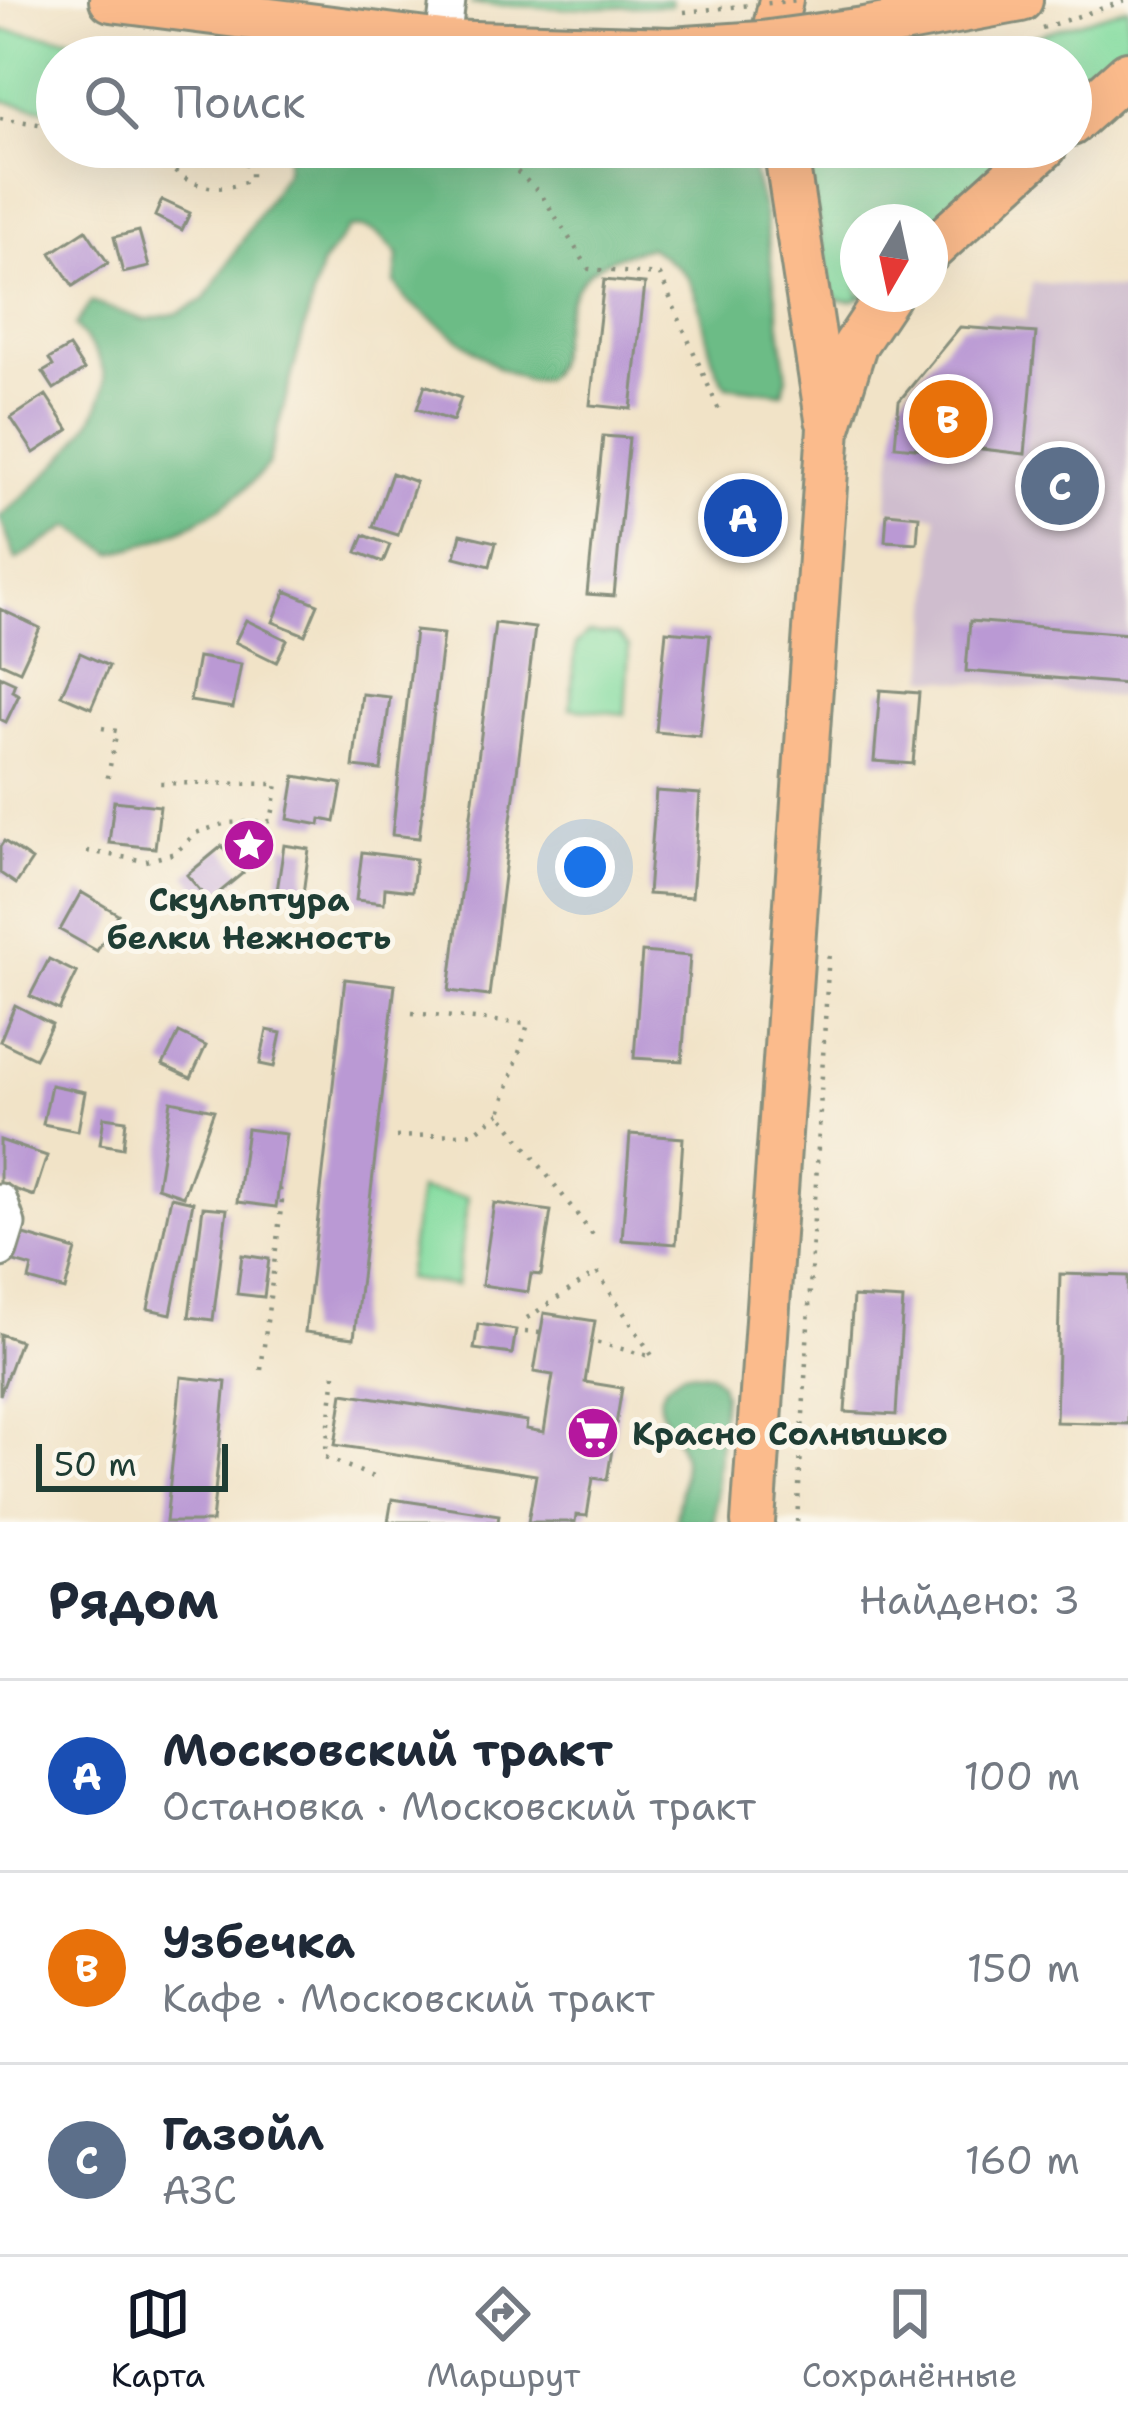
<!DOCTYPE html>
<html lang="ru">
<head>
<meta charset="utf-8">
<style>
	body { margin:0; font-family:"Shantell Sans",sans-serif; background:#f2f2f3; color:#1f2937 }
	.compass { position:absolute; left:840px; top:204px; width:108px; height:108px; border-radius:50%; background:#fff; box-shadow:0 12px 48px #0002; rotate:189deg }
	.scale { position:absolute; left:36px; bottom:30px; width:192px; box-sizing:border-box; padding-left:12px; border:6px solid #1f3d34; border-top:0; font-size:33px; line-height:42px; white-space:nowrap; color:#1f3d34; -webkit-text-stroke:9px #fbf7ec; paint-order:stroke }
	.you { position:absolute; left:585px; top:867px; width:42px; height:42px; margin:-30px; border:9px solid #fff; border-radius:50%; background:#1a73e8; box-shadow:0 0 0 18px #1a73e833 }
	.badge { display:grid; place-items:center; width:78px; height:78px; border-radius:50%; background:#111827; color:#fff; font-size:39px; font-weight:700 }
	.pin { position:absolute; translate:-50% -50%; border:6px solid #fff; box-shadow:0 3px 12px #0006 }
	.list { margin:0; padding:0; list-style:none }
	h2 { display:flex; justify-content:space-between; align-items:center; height:156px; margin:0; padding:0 48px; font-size:51px }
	h2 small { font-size:39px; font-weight:400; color:#747a83 }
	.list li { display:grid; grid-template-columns:78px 1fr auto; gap:36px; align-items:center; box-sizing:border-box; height:192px; padding:0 48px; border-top:3px solid #e0e1e3 }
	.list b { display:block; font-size:45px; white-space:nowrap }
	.list p { margin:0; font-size:39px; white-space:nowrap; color:#747a83 }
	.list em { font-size:39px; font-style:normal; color:#747a83 }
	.icon { flex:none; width:66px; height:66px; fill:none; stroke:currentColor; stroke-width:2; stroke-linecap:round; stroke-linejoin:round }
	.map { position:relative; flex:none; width:1128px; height:1522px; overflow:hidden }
	.search { position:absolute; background:#fff; box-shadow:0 12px 48px #0002; left:36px; right:36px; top:36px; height:132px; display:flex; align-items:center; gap:30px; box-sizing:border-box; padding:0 42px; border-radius:66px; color:#747a83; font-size:45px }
	.sheet { height:732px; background:#fff }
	nav { display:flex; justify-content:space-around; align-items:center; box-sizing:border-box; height:168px; border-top:3px solid #e0e1e3; background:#fff; font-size:33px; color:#747a83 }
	nav a { display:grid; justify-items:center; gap:6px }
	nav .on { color:#111827 }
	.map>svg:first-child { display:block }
</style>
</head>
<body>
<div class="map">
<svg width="1128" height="1522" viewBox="0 0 1128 1522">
	<rect width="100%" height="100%" fill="#fbf7ec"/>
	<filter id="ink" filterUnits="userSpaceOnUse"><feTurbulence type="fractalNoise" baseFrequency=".00833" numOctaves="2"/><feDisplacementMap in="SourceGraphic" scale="24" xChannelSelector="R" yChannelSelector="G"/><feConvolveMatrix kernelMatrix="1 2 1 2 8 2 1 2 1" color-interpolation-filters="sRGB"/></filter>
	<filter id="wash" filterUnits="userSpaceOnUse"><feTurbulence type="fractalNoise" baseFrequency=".004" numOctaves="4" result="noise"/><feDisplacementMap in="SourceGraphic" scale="48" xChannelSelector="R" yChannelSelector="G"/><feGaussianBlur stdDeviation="2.7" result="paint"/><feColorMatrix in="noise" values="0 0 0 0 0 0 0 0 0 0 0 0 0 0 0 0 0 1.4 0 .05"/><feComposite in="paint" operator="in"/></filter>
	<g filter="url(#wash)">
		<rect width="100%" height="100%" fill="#f1e3c7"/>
		<!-- industrial -->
		<path fill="#cfbdce" d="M1032,282L1128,290V698L926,678L937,516L887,510L899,401L960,327L991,312L1026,320Z"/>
		<!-- green -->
		<path fill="#85dca0" stroke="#528c6a" stroke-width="3" d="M484,0H671V5L567,8L470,4Z
			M1128,7V54L1071,102V57H934L1018,41Z
			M0,30L226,57H57V112L0,100Z
			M805,147H1020L930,231V222H858V294H869L851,301L839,300L831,293Z
			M588,633L617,635L629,647L625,714L570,708L576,644Z
			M419,1190L468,1197L456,1286L406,1279Z"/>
		<!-- forest -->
		<path fill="#6cbc86" stroke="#467c5d" stroke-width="3" d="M316,147H420L427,158L450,147H746L764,211L787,377L782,393L727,386C703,357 708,309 687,277C679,265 661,255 650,247C592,261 573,274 561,334C558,351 556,365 545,379L528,381L497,367L406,300L395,283L398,255C383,236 374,225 349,228L321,266L268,465C231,510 168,541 112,553L70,526L16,560L0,517C33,489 110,423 104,375C101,355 87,341 75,326L91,302L145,320L179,313L205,299L286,172L287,157Z
			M684,1372L710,1373L720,1383L723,1394L714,1522H676C677,1502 687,1474 682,1454C674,1420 635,1400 684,1372Z"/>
		<g id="blocks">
			<!-- building -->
			<path fill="#ba99d4" d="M162,200L190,213L182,230L155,216Z
				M86,230L108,263L73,286L51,253Z
				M139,231L149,267L123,273L114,237Z
				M604,280L645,284L631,409L590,405Z
				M960,327L1036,333L1025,454L973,448L972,454L895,446L899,401Z
				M69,347L84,370L54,389L43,372L53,366L49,359Z
				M425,385L461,398L453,421L417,409Z
				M46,395L69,430L34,453L11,418Z
				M603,436L629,438L614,596L587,594Z
				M392,473L416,482L398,535L373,527Z
				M887,513L919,516L917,543L885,541Z
				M461,534L496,542L490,566L455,557Z
				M364,535L390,545L383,562L357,552Z
				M286,591L318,604L305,635L273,622Z
				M0,609L40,628L20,671L0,662Z
				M246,620L287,640L276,662L235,642Z
				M970,621L1128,634V684L966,671Z
				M495,623L535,628L489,996L449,991Z
				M415,631L443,634L419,838L392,835Z
				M666,631L710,635L700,736L656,732Z
				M80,653L109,666L91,708L61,695Z
				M198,657L241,664L233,708L190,701Z
				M0,676L15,683L12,691L19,695L6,722L0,719Z
				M880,690L919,693L913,764L874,761Z
				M362,694L390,697L381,770L353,767Z
				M295,776L342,784L335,822L321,819L320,825L288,819Z
				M656,791L700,794L692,897L648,894Z
				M114,801L160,806L155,848L109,843Z
				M4,841L32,860L16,884L0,873V847Z
				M284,845L309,849L303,894L277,891Z
				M222,846L243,873L209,901L187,875Z
				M362,852L416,859L412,891L385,888L384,903L356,900Z
				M81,892L118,914L97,951L60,930Z
				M642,952L690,956L682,1061L634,1058Z
				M49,959L77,973L59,1010L30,996Z
				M345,979L395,985L354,1338L305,1332Z
				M15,1005L52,1024L35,1058L0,1041Z
				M267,1030L281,1033L274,1067L260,1064Z
				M179,1033L206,1046L191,1078L163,1065Z
				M51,1085L85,1092L78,1131L43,1124Z
				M171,1101L214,1110L183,1196L157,1187Z
				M104,1117L126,1120L123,1148L100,1144Z
				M247,1129L286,1134L276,1207L237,1202Z
				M630,1134L683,1138L676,1244L622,1240Z
				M0,1140L47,1156L34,1196L0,1184Z
				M171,1197L193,1202L171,1314L148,1309Z
				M494,1203L551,1211L541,1275L531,1274L528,1292L482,1285Z
				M203,1207L227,1209L213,1320L189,1317Z
				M14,1232L76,1250L65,1290L29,1280L32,1267L7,1260Z
				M242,1255L269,1259L264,1297L237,1294Z
				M1060,1274L1128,1276V1424L1056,1422Z
				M853,1297L903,1300L896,1415L845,1412Z
				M544,1313L595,1321L585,1382L622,1388L607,1480L593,1478L587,1516L576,1515L575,1522H528L536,1475L335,1445L343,1393L527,1421L526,1429L544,1432L553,1375L534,1372Z
				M478,1324L516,1330L512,1354L474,1349Z
				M0,1334L20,1341L0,1395Z
				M181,1377L226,1382L212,1522H166Z
				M392,1499L499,1515L498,1522H388Z"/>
		</g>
	</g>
	<g filter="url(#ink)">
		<use href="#blocks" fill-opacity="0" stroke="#88907e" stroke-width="3"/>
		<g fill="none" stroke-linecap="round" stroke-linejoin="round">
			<!-- minor casing -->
			<g stroke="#88907e" stroke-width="39">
				<path id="minor" d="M443,42L448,0
					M0,1201L8,1224L0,1250"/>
			</g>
			<!-- major casing -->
			<g stroke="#88907e" stroke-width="48">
				<path id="major" d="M111,0L443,42L671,49
					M864,29L1021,0
					M775,57L773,35L781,0
					M1071,124L1128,73
					M785,147L827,419
					M930,251L1045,147
					M753,1522L829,428L855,345L889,294"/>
			</g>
			<!-- path -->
			<path stroke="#88907e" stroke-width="4.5" stroke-dasharray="3 9" stroke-linecap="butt" d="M1042,28L1128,0
				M0,118L57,127
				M116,147C129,150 143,154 155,154C186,155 227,145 251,169V179C214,198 183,184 156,154
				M491,147L541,194L589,269L660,275L722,417
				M244,162L254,147
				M102,728L117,731L107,781
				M87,851L146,861L175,853L196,833L226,823L271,821L278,784L157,783
				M412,1013L528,1024L500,1113L598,1242
				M396,1137L474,1133L500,1113
				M527,1318L597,1272L653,1357L591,1341
				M525,1332L541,1333
				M261,1370L282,1200L279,1184
				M335,1374L325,1457L380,1480
				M797,1522L829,950"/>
			<!-- minor -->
			<use href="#minor" stroke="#fff" stroke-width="33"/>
			<!-- major -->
			<use href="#major" stroke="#fbbb8c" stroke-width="42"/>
			<!-- major-bridge casing -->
			<g stroke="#88907e" stroke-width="48" stroke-linecap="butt">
				<path id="major-bridge" d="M671,49L762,43L864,29"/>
			</g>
			<!-- path-bridge -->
			<path stroke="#88907e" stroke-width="4.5" stroke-dasharray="3 9" stroke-linecap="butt" d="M684,12L800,0"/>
			<!-- major-bridge -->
			<use href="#major-bridge" stroke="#fbbb8c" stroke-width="42"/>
		</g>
	</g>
	<!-- icons -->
	<defs>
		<g id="sight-disc" transform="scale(2.7)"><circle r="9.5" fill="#b5179e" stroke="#fbf7ec"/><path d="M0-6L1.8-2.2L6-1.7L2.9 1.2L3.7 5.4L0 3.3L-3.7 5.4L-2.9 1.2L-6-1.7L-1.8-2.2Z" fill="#fff"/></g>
		<g id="supermarket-disc" transform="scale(2.7)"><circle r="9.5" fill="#b5179e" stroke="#fbf7ec"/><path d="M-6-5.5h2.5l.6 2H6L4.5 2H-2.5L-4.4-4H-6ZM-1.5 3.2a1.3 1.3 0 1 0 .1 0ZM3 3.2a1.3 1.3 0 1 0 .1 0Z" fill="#fff"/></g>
	</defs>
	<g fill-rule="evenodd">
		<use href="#sight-disc" x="249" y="845"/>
		<use href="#supermarket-disc" x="593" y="1433"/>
	</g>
	<g text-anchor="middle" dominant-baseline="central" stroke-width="10" stroke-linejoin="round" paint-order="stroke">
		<!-- poi labels -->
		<g font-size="33" font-weight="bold" fill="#1f3d34" stroke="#fbf7ec">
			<text x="249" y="899">Скульптура<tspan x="249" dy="38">белки Нежность</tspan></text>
			<text x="632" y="1433" text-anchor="start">Красно Солнышко</text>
		</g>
	</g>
</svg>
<svg class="compass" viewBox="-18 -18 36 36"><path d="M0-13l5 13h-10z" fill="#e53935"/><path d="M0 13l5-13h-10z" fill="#747a83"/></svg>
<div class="scale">50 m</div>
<div class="you"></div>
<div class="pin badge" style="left:743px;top:518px;background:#1a4fb4">A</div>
<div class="pin badge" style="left:948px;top:419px;background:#e8710a">B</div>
<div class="pin badge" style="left:1060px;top:486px;background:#5c6f8a">C</div>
<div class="search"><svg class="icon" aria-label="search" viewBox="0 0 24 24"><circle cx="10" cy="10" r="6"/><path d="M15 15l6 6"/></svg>Поиск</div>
</div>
<section class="sheet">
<h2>Рядом<small>Найдено: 3</small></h2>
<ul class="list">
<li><span class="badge" style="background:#1a4fb4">A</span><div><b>Московский тракт</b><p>Остановка · Московский тракт</p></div><em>100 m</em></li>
<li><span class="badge" style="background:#e8710a">B</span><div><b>Узбечка</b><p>Кафе · Московский тракт</p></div><em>150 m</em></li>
<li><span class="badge" style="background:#5c6f8a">C</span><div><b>Газойл</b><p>АЗС</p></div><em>160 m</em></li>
</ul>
</section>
<nav>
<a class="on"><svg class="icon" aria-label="map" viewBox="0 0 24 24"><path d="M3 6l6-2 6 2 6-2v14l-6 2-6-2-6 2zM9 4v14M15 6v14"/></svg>Карта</a>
<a><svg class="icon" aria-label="directions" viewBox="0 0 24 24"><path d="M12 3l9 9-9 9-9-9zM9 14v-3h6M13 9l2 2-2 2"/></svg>Маршрут</a>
<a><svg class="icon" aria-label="saved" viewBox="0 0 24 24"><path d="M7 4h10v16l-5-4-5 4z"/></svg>Сохранённые</a>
</nav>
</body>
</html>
